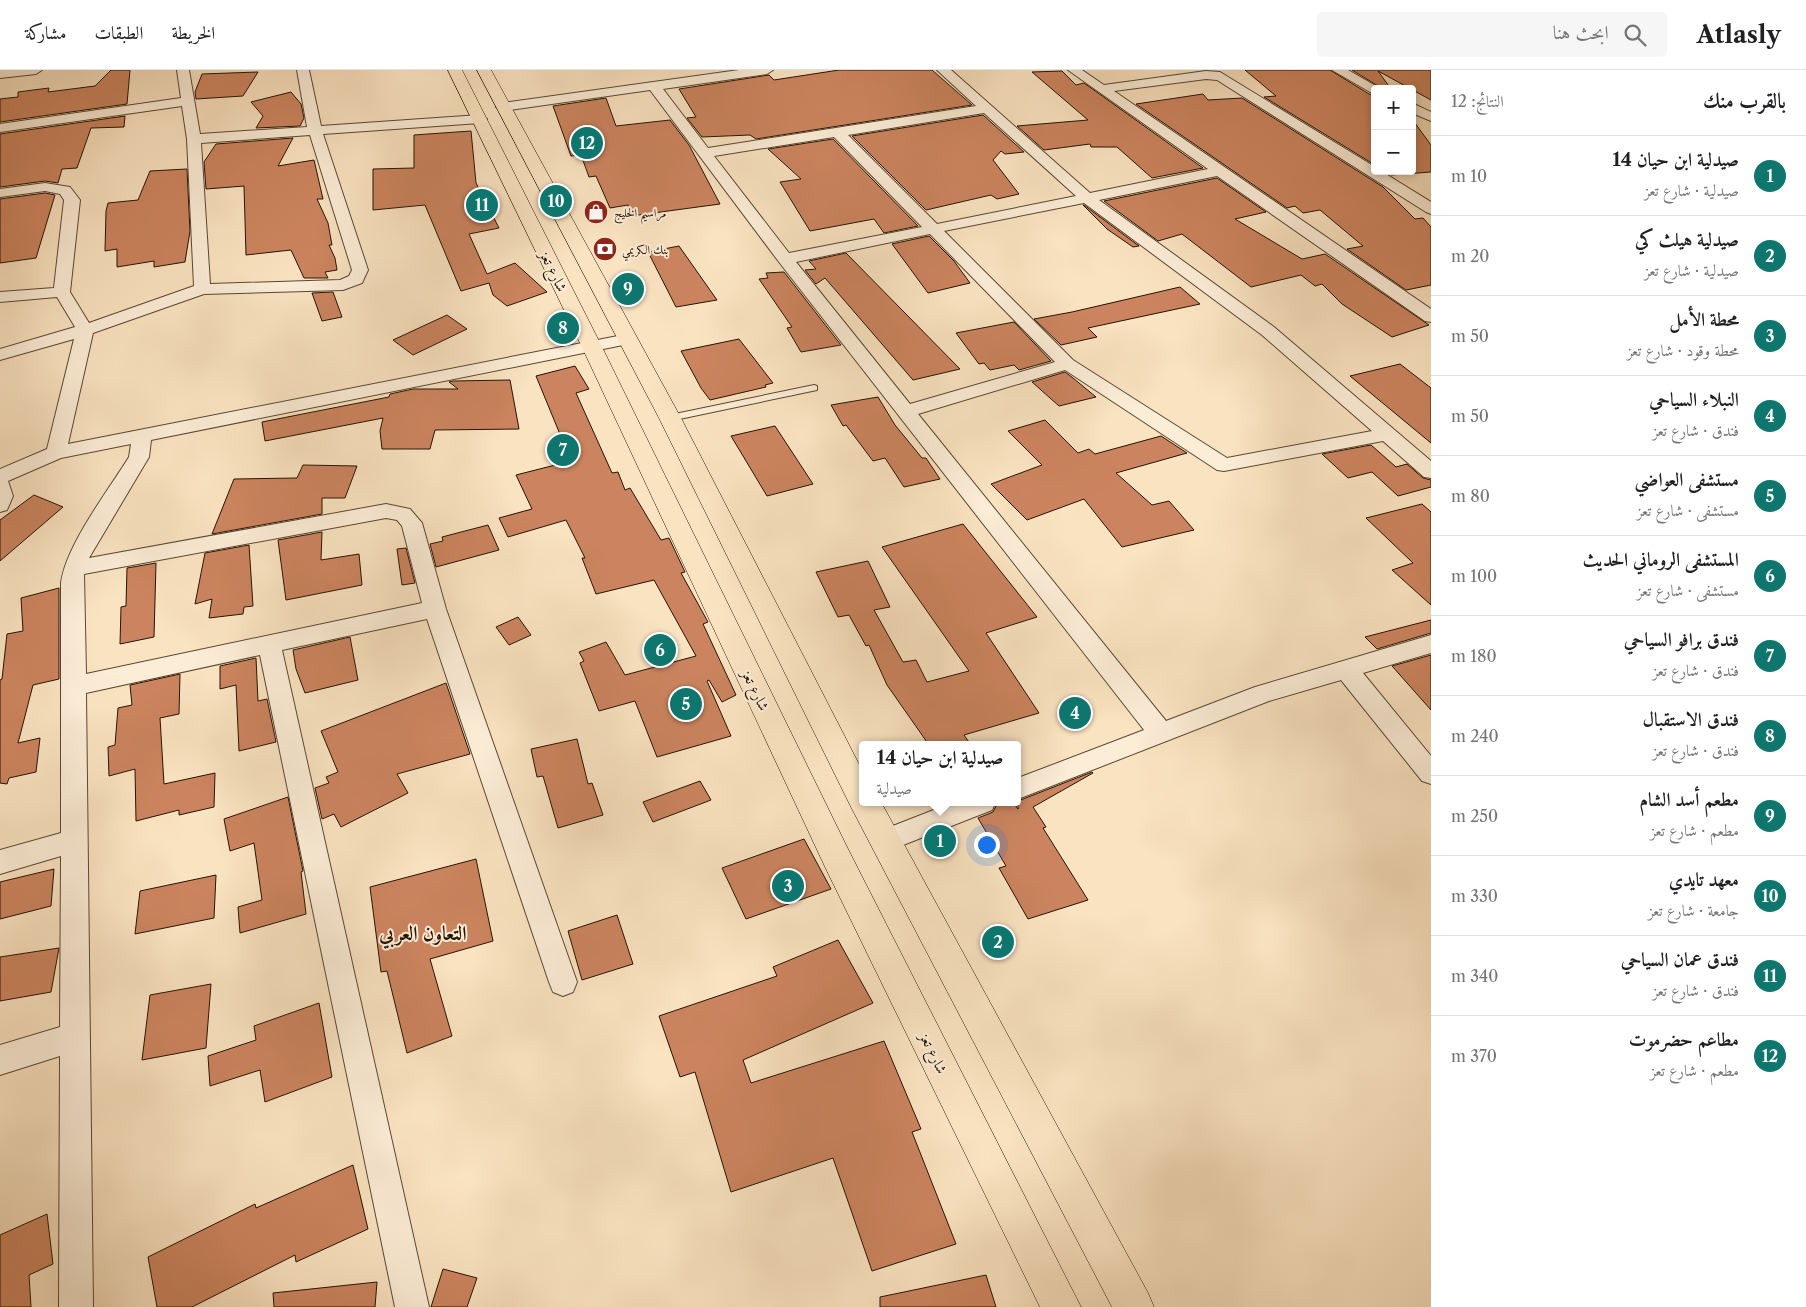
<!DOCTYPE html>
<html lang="ar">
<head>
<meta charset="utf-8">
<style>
	body { margin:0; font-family:"Libre Caslon Text",Amiri,serif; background:#f6f6f6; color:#202124; direction:rtl }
	.controls { position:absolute; right:15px; top:15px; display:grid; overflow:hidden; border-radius:5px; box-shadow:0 2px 8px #0003 }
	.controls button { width:45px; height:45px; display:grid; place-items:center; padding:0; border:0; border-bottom:1px solid #e0e0e0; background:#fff; color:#202124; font:25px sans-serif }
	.you { position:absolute; left:986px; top:774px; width:18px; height:18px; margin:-12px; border:4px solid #fff; border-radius:50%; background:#1a73e8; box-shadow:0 0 0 8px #1a73e833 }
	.badge { display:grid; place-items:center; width:32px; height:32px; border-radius:50%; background:#0f766e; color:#fff; font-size:16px; font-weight:700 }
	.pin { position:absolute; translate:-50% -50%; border:2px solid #fff; box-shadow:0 1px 5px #0006 }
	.popup { position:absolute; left:859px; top:671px; width:162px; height:65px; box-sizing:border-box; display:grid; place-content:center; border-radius:5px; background:#fff; filter:drop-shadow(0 1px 4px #0005); font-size:16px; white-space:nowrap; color:#757577 }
	.popup b { font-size:19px; color:#202124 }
	.popup::after { content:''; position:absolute; left:50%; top:100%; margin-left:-10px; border:10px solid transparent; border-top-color:#fff }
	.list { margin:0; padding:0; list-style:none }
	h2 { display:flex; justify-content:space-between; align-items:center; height:65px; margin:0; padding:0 20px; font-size:21px }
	h2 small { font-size:16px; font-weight:400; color:#757577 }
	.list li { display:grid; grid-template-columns:32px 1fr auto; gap:15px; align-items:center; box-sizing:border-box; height:80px; padding:0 20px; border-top:1px solid #e0e0e0 }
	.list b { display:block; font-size:19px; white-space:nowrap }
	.list p { margin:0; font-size:16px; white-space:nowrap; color:#757577 }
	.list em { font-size:16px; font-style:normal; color:#757577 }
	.icon { flex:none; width:28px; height:28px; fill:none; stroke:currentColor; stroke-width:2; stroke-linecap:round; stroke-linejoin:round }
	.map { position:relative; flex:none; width:1431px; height:1237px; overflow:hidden; direction:ltr }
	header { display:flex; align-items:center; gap:30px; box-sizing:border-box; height:70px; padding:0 25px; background:#fff; border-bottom:1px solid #e0e0e0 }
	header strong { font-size:24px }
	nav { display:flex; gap:28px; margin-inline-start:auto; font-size:18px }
	.search { width:350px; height:45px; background:#f6f6f6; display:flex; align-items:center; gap:12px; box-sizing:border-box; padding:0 18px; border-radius:5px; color:#757577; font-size:19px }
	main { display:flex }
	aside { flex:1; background:#fff }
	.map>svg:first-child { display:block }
</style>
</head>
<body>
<header>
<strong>Atlasly</strong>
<div class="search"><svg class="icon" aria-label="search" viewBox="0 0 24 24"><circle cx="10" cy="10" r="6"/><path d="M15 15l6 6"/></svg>ابحث هنا</div>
<nav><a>الخريطة</a><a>الطبقات</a><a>مشاركة</a></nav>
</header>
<main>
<aside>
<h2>بالقرب منك<small>النتائج: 12</small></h2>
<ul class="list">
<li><span class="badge">1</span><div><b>صيدلية ابن حيان 14</b><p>صيدلية · شارع تعز</p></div><em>10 m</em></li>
<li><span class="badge">2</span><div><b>صيدلية هيلث كي</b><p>صيدلية · شارع تعز</p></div><em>20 m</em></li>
<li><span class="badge">3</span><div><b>محطة الأمل</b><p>محطة وقود · شارع تعز</p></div><em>50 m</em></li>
<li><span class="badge">4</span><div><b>النبلاء السياحي</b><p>فندق · شارع تعز</p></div><em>50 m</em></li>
<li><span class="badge">5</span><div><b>مستشفى العواضي</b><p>مستشفى · شارع تعز</p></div><em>80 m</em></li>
<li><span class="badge">6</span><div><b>المستشفى الروماني الحديث</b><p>مستشفى · شارع تعز</p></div><em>100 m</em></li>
<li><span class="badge">7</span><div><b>فندق برافو السياحي</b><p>فندق · شارع تعز</p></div><em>180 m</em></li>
<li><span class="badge">8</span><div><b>فندق الاستقبال</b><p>فندق · شارع تعز</p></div><em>240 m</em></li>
<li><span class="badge">9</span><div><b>مطعم أسد الشام</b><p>مطعم · شارع تعز</p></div><em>250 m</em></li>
<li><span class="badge">10</span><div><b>معهد تايدي</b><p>جامعة · شارع تعز</p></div><em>330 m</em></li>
<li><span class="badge">11</span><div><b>فندق عمان السياحي</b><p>فندق · شارع تعز</p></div><em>340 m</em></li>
<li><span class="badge">12</span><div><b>مطاعم حضرموت</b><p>مطعم · شارع تعز</p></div><em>370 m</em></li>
</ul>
</aside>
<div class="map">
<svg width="1431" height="1237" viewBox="0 0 1431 1237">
	<rect width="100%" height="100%" fill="#fae3c1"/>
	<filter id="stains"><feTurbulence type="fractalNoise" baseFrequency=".004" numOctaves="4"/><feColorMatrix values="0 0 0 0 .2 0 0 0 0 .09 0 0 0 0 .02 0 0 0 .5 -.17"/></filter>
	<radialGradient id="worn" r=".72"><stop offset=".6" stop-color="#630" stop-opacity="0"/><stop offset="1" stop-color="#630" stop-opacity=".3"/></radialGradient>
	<!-- building -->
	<path fill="#cb845f" stroke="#241302" d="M111,0H130L127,34L0,52V29L18,27V22L49,18L48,22L95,16Z
		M839,0H932L972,35L756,69L750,65L702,67L687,48L696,47L679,19L769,5L774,10Z
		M1245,0H1330L1369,24L1375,25V95L1264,27L1276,26Z
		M1352,0H1431V30L1378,1L1391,19H1383Z
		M1062,1L1076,15L1084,13L1203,98L1152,108L1117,77H1091L1090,74L1044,80L1017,56L1088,50L1032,2Z
		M258,2L243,26L196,29L195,22L202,4Z
		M291,22L301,34L304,48L300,56L256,58L263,46L251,32Z
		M1203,24L1208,30L1242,28L1383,117L1415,149L1423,148L1431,157V215L1406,220L1347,179L1363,176L1320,140L1303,143L1295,136L1287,138L1136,34Z
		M606,28L616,56L670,50L689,75L720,134L631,146L628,135L610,138L596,106L589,107L581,85L571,86L553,36Z
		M983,45L1024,82L1005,84L1001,81L993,90L1019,124L997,129L991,125L926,140L852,66Z
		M125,46L124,57L91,58L77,98L62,99L58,113L45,111L0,117V64Z
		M1412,49L1431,75V102L1391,105L1385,101H1412Z
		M471,61L476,113L499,158L469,164L487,204L515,193L547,222L507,236L493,225L489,213L461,221L425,135L373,140V99L414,98V65Z
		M293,68L278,96L314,90L323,129H317L328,153L332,175H329L335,188L337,200L325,202L328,208H304L291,180L246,185L244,116L206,119L204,92L216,74Z
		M833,69L918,156L884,163L874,149L810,161L780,112L801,109L768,79Z
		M187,99L190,161L185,192L154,197V191L117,197V179L105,181L106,141L108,133L138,130L150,101Z
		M1217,108L1266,142L1235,149L1302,189L1325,184L1429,255L1392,267L1342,234L1322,214L1315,216L1301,205L1251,217L1182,164L1158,171L1104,131Z
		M45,123L55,125L36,188L0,193V129Z
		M1083,135H1084L1139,176L1133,177L1107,159Z
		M929,166L954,191L970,213L928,223L892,174Z
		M679,176L717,230L676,237L648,182Z
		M846,183L960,299L913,310L825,208L816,214L805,200L816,199L809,191Z
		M784,202L841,275L801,282L787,258L792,257L759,209L768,208L766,203Z
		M1180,217L1200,234L1088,258L1097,267L1061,275L1034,249L1072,242Z
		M333,222L342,247L322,251L312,223Z
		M447,245L467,259L413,285L393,270Z
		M1014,252L1051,291L1019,300L1014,295L990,300L984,293L979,294L956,263Z
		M739,269L773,313L765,315L766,317L710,330L701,318L681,281Z
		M1400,294L1431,318V373L1350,306Z
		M575,296L589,319L576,323L612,403L618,402L625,420L630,418L661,470L669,468L685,502L681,503L708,552L703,554L736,625L722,632L709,610L707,611L731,666L657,687L635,631L599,641L580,593L584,591L579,582L606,572L625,605L696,586L654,510L596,524L582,488H585L566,450L508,467L499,448L532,439L516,405L571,391L536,306Z
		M1065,302L1073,308L1096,327L1059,336L1032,312Z
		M510,310L519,359L435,360L430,379H382L380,361L383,348L265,371L262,352L389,327L390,324L413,319H458L449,312L453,311Z
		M878,327L895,355L922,388H926L940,409L904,417L885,388L873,391L846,355L843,356L831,335Z
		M1045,350L1078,383L1089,379L1095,384L1161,366L1187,383L1116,403L1152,435L1169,431L1194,460L1122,477L1084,429L1027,450L991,414L1042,395L1008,361Z
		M775,356L813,414L767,426L731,366Z
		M1371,375L1396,397L1407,394L1423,408L1431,410V417L1398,426L1372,402L1348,408L1322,384Z
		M303,395L357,396L345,428H322V444L212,464L234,409L297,408Z
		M34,425L63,437L0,491V450Z
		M1422,434L1431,442V535L1392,500L1413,493L1366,448Z
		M963,454L1037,547L986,563L1039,643L964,665L971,675H929L887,615L869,575L866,576L849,545L838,547L816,502L868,491L890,537L874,540L903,592L916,590L927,612L969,601L882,477Z
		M488,455L499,480L436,497L430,474L443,471L442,467Z
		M322,462L321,490L359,484L362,515L286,530L278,470Z
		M249,475L253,536L244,537L243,544L209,548L212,529L195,534L205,483Z
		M406,478L415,513L402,515L397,479Z
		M156,493L154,567L120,574L121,537L126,536L127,498Z
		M59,518V609L33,615L18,673L40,668L36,702L9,708L7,714L0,713V610L2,609L7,564L23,561L21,528Z
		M518,547L531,565L509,575L496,557Z
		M1431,550V563L1377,579L1365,567Z
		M350,567L358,610L305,623L296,599L293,580Z
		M1431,585V640L1392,596Z
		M256,588L258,631L267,629L276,672L239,681L236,615L220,619V596Z
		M180,604L179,644L160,648L164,714L215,703L214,737L179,745V740L136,751L135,699L109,706L108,677L115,675L118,638L132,635L130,615Z
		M446,613L470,684L397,704L408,723L341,757L334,744L322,749L315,718L329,713L326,707L338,702L321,661Z
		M577,669L588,714L592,713L603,745L558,758L543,706L537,707L531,679Z
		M1092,702L1093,703L1033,737L1046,757L1043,758L1088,830L1028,849L999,798L1006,796L978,748L993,742L998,732H1013L1018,739V731Z
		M700,711L711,730L653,752L643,732Z
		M288,727L303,801L301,802L306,844L240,863L238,837L262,830L254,773L230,781L224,749Z
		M804,769L831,819L746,849L722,798Z
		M476,789L493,871L430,889L452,966L407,983L387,901L381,902L370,817Z
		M54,799L51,836L0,849V812Z
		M216,805L214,848L135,864L140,821Z
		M617,845L633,894L582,910L568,861Z
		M838,870L873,933L743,990L751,1013L884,971L921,1059L912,1062L956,1174L872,1201L833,1088L731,1122L695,1002L680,1007L659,946L777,906L773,897Z
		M59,878L51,922L0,931V887Z
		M211,914L206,978L142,990L150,925Z
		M319,933L332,1007L265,1032L260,1000L210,1016L208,986L256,970L254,956Z
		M353,1095L368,1159L296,1192L295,1185L192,1237H157L148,1187L255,1134L256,1138Z
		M47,1144L53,1194L29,1205L31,1237H0V1165Z
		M443,1199L477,1208L467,1237H431Z
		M986,1205L996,1237H880V1227Z
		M377,1212L375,1237H274L273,1223Z"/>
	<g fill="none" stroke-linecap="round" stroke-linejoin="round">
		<!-- lane casing -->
		<g stroke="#5a4732" stroke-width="2">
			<path id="lane" d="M814,315L817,316V320L670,351L666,348L670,345Z"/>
		</g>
		<!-- street casing -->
		<g stroke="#5a4732" stroke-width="2">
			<path id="street" d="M0,0H42L36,4L0,8Z
				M177,0H189L200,64L307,57L297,0H309L321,56L480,45L487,49L480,53L323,64L368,200L362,213L343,220L204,224L93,263L68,374L628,264L634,265L637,269L634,273L628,274L151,370L149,387L89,488L386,434L410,439L422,453L446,539L577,912L573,922L563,926L553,922L549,912L427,549L282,580L429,1237H395L260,585L86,623L93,1237H59L60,986L0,1005V975L60,957L61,786L0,804V780L61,763V513C66,475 108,421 129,387L131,374L61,388L8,411L13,426L7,440L0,442V399L47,379L74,269L0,290V279L75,257L57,227L0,232V222L54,218L64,130L60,124L45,121L0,127V119L45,113L70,117L80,130L70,222L89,253L194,216L187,69L182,36L0,62V54L181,28ZM310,65L352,200L349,206L340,210L210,214L201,73ZM386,448L397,450L402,456L422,533L86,604L84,504Z
				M739,0H773L767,4L663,19L708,78L976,36L937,0H951L1090,123L1208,99L1068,0H1082L1104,15L1206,1L1220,2L1375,97V101H1381L1431,132V144L1426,142L1217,10L1206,9L1114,21L1431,239V252L1425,251L1217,106L1099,130L1274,257L1431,391V408L1424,407L1383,371L1224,401L1217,400L1065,300L918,344L1166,651L1255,617L1431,565V583L1363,603L1431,686V714L1422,711L1341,610L1269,631L1018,729V708L1144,660L779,192L650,20L503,41L496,37L503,33ZM984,43L1076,126L937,154L848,65ZM834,67L922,157L789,183L714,86ZM1084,133L1262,265L1372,361L1227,388L1073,290L944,161ZM930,164L1055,292L910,334L796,192Z
				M1332,0H1348L1381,19H1375V23L1370,22Z
				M1412,33L1431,42V51L1412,43Z
				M954,732H996L992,740L893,779L884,782L875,779L871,771L875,763Z"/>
		</g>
		<!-- highway casing -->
		<g stroke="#241302" stroke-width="1">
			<path id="highway" d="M448,0H462L601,275L848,779L1081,1237H1040L826,799L581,275Z
				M477,0H491L681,348L862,700V732H881L1148,1223L1154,1237H1112L851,737L659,348Z"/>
		</g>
		<!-- lane -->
		<use href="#lane" fill="#fcedd7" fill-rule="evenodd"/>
		<!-- street -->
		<use href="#street" fill="#fcedd7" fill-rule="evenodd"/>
		<!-- highway -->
		<use href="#highway" fill="#fae3c1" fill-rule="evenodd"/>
	</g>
	<!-- icons -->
	<defs>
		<g id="shop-disc" transform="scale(1.25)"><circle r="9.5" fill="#8f2418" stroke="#fcedd7"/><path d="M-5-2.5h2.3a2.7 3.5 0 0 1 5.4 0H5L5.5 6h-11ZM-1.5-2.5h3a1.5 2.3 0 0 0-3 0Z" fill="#fff"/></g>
		<g id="bank-disc" transform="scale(1.25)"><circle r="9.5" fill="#8f2418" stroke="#fcedd7"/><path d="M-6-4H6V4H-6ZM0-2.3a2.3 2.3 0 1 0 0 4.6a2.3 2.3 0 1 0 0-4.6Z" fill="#fff"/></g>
	</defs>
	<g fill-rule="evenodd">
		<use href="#shop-disc" x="596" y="142"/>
		<use href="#bank-disc" x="605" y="179"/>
	</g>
	<g text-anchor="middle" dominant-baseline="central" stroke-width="4" stroke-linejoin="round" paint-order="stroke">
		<!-- far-poi labels -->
		<g font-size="12" fill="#241302" stroke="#fcedd7" text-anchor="start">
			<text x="614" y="142">مراسيم الخليج</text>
			<text x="622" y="179">بنك الكريمي</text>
		</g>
		<!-- street labels -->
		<g font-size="15" fill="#241302" stroke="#fcedd7">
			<text transform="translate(554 201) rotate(64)">شارع تعز</text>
			<text transform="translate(756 620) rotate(64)">شارع تعز</text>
			<text transform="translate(934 983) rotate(64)">شارع تعز</text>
		</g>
		<!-- district labels -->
		<g font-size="20" font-weight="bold" fill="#241302" stroke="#fcedd7">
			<text x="423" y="863">التعاون العربي</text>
		</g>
	</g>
	<rect width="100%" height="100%" filter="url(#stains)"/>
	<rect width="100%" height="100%" fill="url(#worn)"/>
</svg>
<div class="controls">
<button>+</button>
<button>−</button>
</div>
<div class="you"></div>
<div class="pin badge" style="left:940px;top:771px">1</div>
<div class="popup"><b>صيدلية ابن حيان 14</b>صيدلية</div>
<div class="pin badge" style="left:998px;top:872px">2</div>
<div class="pin badge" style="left:788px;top:816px">3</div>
<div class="pin badge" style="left:1075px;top:643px">4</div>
<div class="pin badge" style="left:686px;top:634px">5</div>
<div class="pin badge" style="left:660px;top:580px">6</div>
<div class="pin badge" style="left:563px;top:380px">7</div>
<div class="pin badge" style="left:563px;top:258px">8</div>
<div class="pin badge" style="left:628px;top:219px">9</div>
<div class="pin badge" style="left:556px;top:131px">10</div>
<div class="pin badge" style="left:482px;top:135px">11</div>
<div class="pin badge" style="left:587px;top:73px">12</div>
</div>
</main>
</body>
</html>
